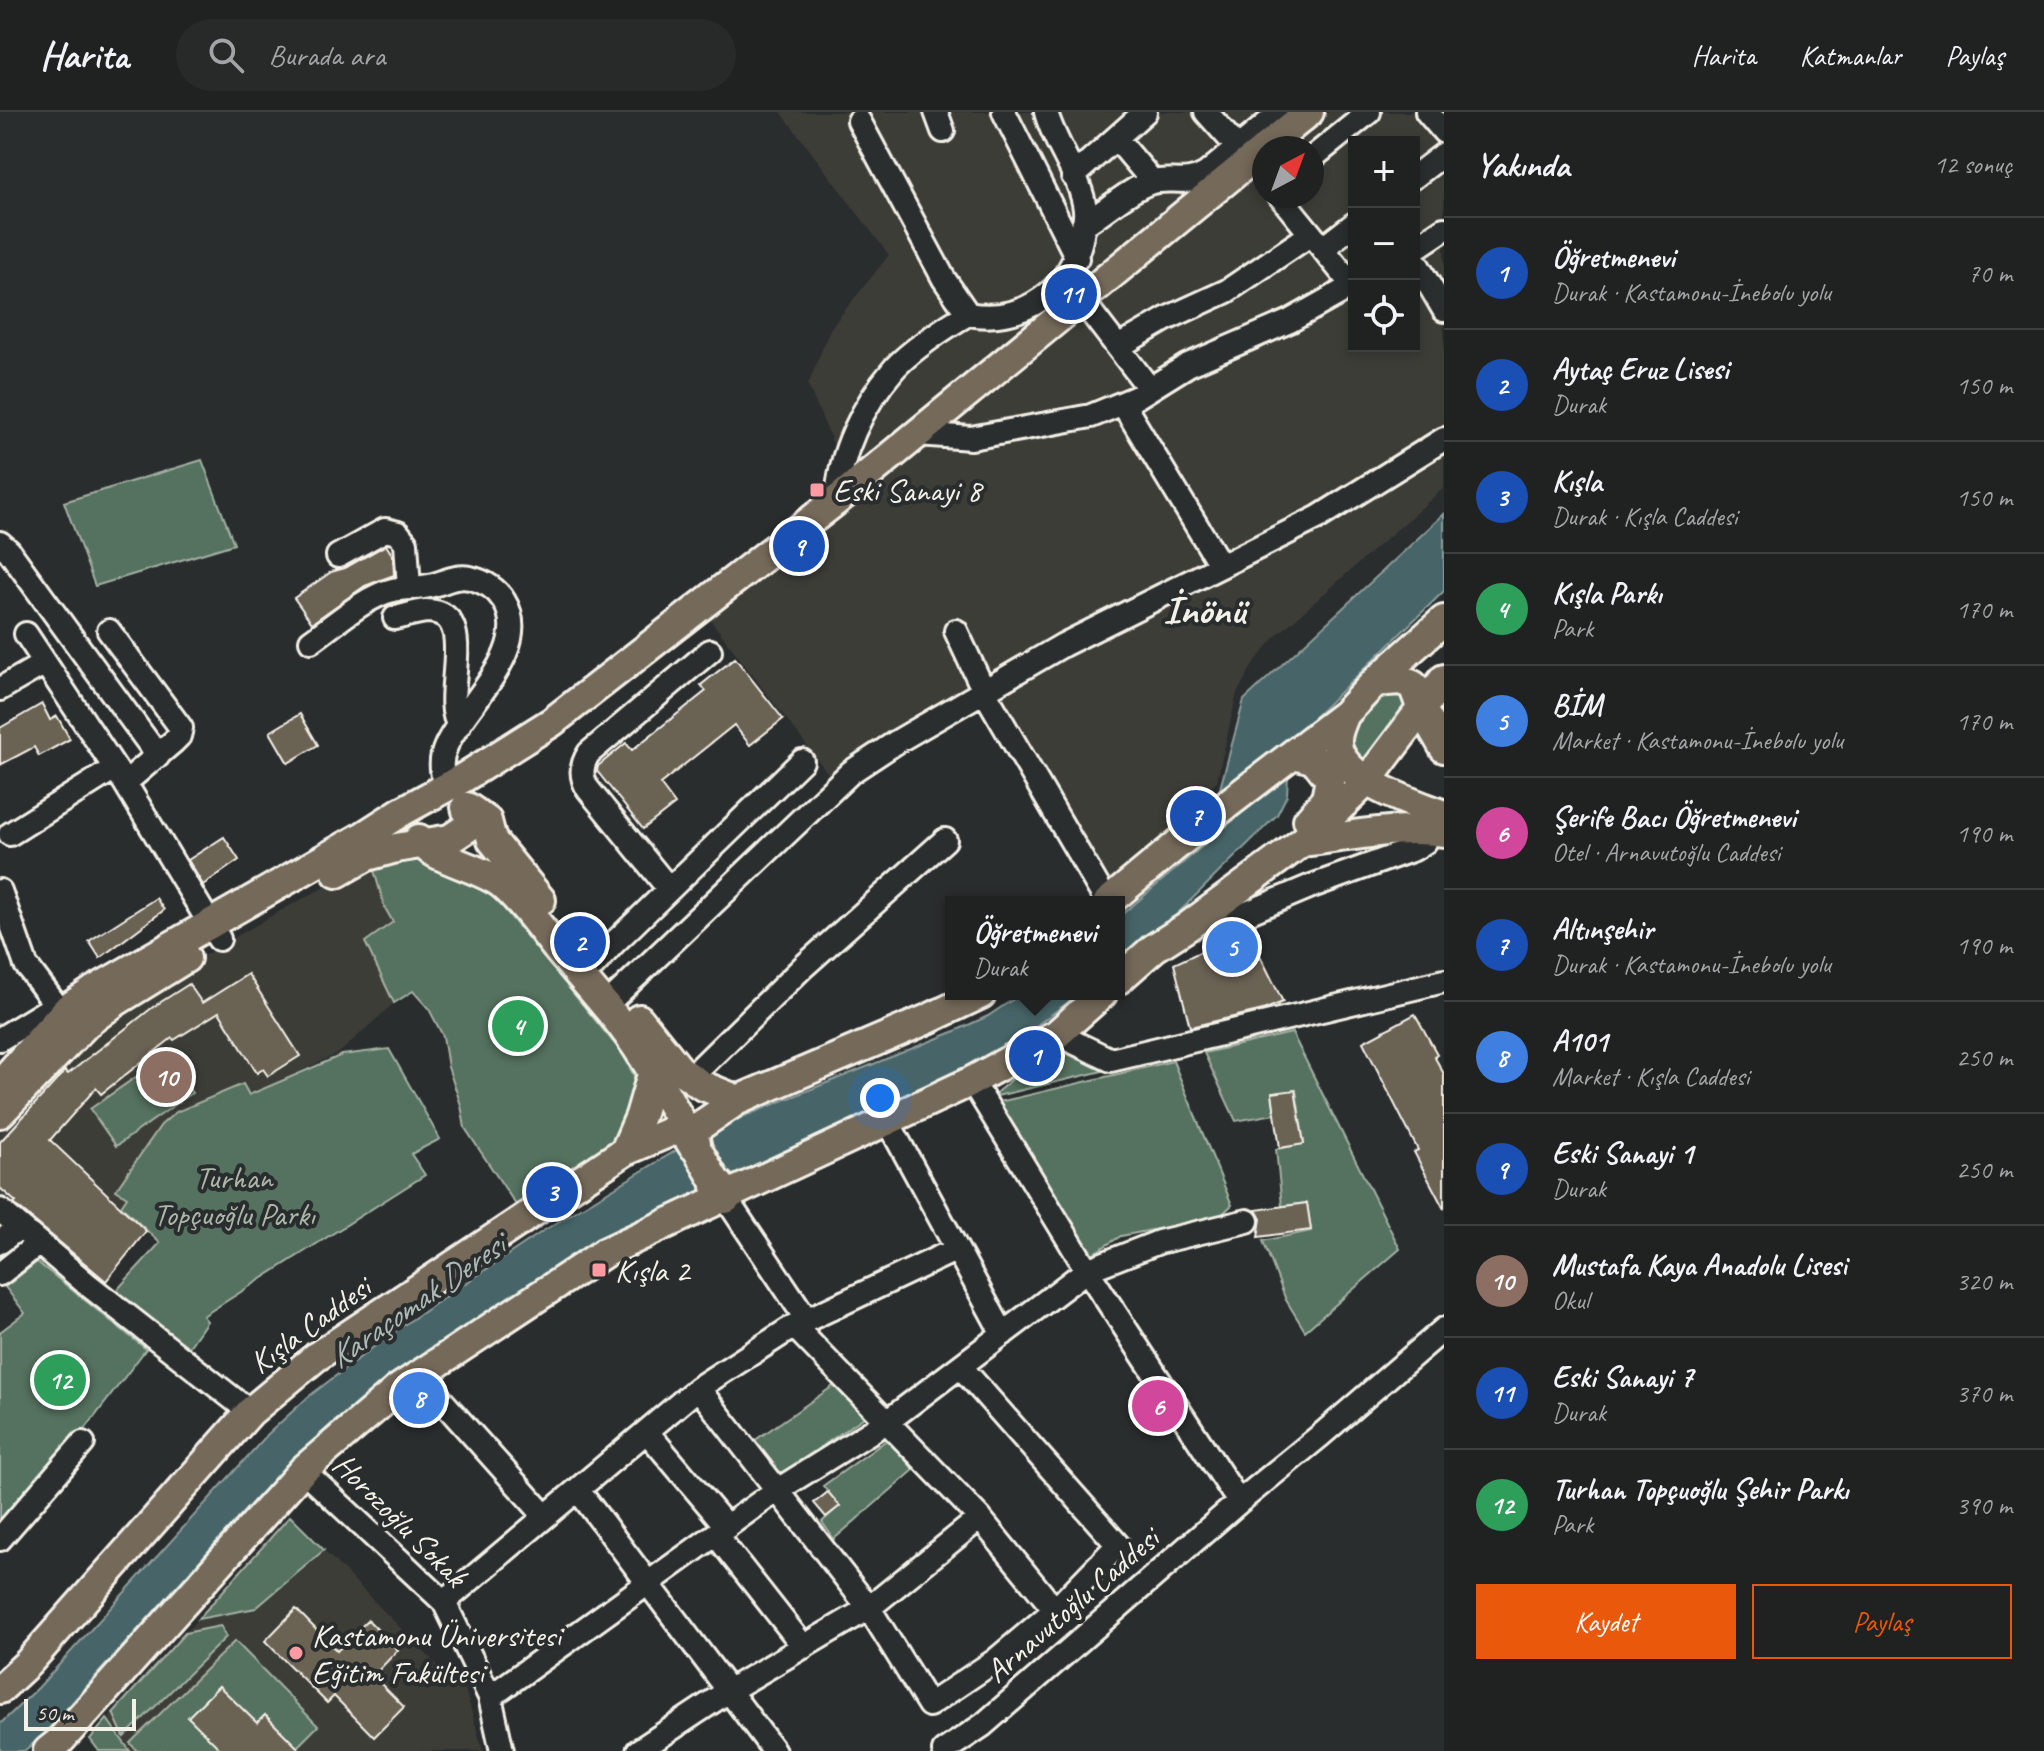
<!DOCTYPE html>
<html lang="tr">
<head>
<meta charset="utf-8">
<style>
	body { margin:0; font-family:Caveat,sans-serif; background:#282a2a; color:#f1f3f6 }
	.controls { position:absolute; right:24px; top:24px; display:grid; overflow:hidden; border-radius:0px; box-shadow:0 4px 12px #0003 }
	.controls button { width:72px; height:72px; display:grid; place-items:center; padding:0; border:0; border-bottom:2px solid #3d3f40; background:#202222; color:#f1f3f6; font:40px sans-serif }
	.compass { position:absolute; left:1252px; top:24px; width:72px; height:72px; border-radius:50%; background:#202222; box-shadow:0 4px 12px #0003; rotate:41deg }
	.scale { position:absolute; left:24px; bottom:20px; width:112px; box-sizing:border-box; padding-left:8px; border:4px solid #f4f1e8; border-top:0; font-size:22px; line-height:28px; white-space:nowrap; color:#f4f1e8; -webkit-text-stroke:6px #2a2d2e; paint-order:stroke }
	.you { position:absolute; left:880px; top:986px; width:28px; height:28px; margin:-20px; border:6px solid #fff; border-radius:50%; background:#1a73e8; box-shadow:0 0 0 12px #1a73e833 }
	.badge { display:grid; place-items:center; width:52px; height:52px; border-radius:50%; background:#ea580c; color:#fff; font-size:26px; font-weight:700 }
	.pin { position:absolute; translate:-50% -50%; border:4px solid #fff; box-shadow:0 2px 8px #0006 }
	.popup { position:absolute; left:945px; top:784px; width:180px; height:104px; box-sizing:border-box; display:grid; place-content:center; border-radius:0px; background:#202222; filter:drop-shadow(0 2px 6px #0005); font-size:26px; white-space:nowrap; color:#a2a4a5 }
	.popup b { font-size:30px; color:#f1f3f6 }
	.popup::after { content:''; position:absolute; left:50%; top:100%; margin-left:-16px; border:16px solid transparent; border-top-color:#202222 }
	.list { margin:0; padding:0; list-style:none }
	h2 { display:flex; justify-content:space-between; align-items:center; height:104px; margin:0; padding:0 32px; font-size:34px }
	h2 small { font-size:26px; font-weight:400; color:#a2a4a5 }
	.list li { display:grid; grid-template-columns:52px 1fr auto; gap:24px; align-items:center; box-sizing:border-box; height:112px; padding:0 32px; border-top:2px solid #3d3f40 }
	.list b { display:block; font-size:30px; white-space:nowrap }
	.list p { margin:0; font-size:26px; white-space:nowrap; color:#a2a4a5 }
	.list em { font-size:26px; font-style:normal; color:#a2a4a5 }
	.actions { display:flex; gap:16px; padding:24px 32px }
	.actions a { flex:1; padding:18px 0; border:2px solid #ea580c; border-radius:0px; text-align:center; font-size:28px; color:#ea580c }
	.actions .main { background:#ea580c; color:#fff }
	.icon { flex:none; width:44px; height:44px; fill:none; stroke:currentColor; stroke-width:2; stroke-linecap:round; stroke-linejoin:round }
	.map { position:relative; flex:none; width:1444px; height:1639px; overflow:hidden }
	header { display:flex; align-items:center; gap:48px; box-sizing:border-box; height:112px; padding:0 40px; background:#202222; border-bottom:2px solid #3d3f40 }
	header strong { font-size:38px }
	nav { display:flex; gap:44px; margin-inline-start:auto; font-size:28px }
	.search { width:560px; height:72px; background:#282a2a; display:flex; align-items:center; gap:20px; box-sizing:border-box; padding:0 28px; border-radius:44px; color:#a2a4a5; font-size:30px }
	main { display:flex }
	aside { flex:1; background:#202222 }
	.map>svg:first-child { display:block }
</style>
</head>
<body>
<header>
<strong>Harita</strong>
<div class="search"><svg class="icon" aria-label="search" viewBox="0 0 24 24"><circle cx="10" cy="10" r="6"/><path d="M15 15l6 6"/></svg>Burada ara</div>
<nav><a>Harita</a><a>Katmanlar</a><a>Paylaş</a></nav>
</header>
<main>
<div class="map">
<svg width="1444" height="1639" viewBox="0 0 1444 1639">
	<rect width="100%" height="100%" fill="#2a2d2e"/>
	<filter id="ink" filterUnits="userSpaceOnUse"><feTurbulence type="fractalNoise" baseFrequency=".0125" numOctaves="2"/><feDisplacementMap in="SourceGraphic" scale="16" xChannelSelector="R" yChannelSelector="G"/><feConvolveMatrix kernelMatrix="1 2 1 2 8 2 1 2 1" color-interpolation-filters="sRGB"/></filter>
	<g filter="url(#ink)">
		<!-- built -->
		<path fill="#3d3d39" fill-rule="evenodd" d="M781,0H1444V376L1276,524L1254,551L1237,581L1217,668L1193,699L1097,780L971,579L889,624L830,664L702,497L852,376L808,273L830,217L889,143ZM1354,30H1414V234H1354ZM1264,36H1312V84H1264Z
			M373,755L385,796L393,810L366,831L394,891L339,941L170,1020L121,1094L146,1119L101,1175L13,1093L0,1090V1012L62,947L149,876L280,799L351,761Z
			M290,1404L444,1560L463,1571L483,1639H99L90,1627Z"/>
		<!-- green -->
		<path fill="#55715f" stroke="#a4b1a4" stroke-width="2" d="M202,348L234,432L95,474L64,390Z
			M1390,582L1401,584L1409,594L1365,650L1361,649L1347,631L1348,618L1381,586Z
			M408,745C442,751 468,765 495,786L623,942L638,972L621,1030L518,1096L465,1016L461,993L448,955L443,924L429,897L413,879L394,891L365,830L393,810L385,796L373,755Z
			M1292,921L1400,1137L1305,1219L1286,1188L1263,1129L1311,1119L1307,1091L1282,1094L1276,1037L1304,1032L1296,978L1272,982L1275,1002L1236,1009L1204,941Z
			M389,937L440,1027L411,1042L425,1063L203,1204L207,1209L187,1238L154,1220L116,1179L160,1131L121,1094L127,1085L116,1078L161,1013L176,1000L243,972L249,983L342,943Z
			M1058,937L1103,959L997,984V980L1042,942Z
			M166,944L192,981L116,1034L90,997Z
			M1173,949L1232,1093L1219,1105L1121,1124L1089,1144L995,991Z
			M37,1150L146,1237L86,1316L0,1414V1220L25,1201L5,1175Z
			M839,1270L867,1303L780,1363L754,1329Z
			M888,1327L914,1358L834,1427L822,1410L839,1394L823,1374Z
			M290,1404L324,1438L256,1496L198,1507Z
			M221,1514L226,1525L124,1625L113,1601L185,1521Z
			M235,1529L318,1614L297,1635L265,1603L251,1617L250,1605L219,1574L188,1605L238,1639H137L130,1631Z
			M107,1607L130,1639H99L90,1627Z"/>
		<!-- water -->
		<path fill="#466567" stroke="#8c9d9b" stroke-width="2" d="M1444,402V479L1299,620L1218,684L1244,588Z
			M1288,662L1287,683L1277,703L1175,804L1119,851V805Z
			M1021,882H1079L1006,936L974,953L603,1124L412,1250L331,1312L257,1385L41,1625L24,1639H0V1612L38,1576L268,1322L308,1285L392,1221L543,1119L710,1018L953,920L988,904Z"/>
		<!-- building -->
		<path fill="#6a6252" stroke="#f4f1e8" stroke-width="2" d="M386,433L393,444L394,463L365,474L312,511L294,486L331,460L345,456Z
			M735,546L783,607L750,633L734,613L660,672L675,692L643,717L597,659L598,654L626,631L632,638L706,579L701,573Z
			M42,592L50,608L57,604L70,627L39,644L34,635L0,653V616Z
			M300,602L318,633L288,651L270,620Z
			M224,725L239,748L203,773L188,748Z
			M156,786L164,798L100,846L89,829Z
			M1249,821L1283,890L1263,898L1190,915L1174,852L1217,832Z
			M248,862L300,944L268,964L263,957L257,961L219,900L174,928L172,926L101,982L96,976L50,1028L146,1119L106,1169L14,1092L16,1090L0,1076V1030L65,959L68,962L153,895L189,872L202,891Z
			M1415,902L1437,942L1434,944L1444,962V1097L1414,1040L1418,1038L1363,930Z
			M1295,978L1304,1032L1280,1036L1272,981Z
			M1307,1091L1311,1118L1258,1125L1261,1107L1256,1098Z
			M828,1380L840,1394L826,1405L814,1391Z
			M296,1497L337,1539L368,1508L398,1538L373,1564L404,1595L374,1625L334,1584L327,1591L265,1529Z
			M219,1574L257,1611L265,1603L301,1639H222L188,1605Z"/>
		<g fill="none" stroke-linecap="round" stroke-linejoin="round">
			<!-- minor casing -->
			<g stroke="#f4f1e8" stroke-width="28">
				<path id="minor" d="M936,0L943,19
					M1004,0L1077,146
					M1206,0L1238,36
					M1427,0L1444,20
					M859,9L944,167L968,202
					M1116,26L1153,70
					M1312,46L1369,0
					M1073,64L1145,0
					M1414,65L1444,42
					M1280,84L1353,174
					M1083,113C1103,101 1128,78 1149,71C1170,64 1184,75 1206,62L1281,0
					M1323,136L1354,112
					M1414,137L1444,117
					M1414,147L1444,198
					M1081,187L1149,276
					M1118,235L1166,207L1227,179L1311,122
					M1123,292L1221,454
					M918,322L971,326L1091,304L1135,286L1188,253L1290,209L1354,173
					M837,388C839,342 863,293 893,258C907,241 948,213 968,202C1023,212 1071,178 1082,123C1083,115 1086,106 1085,98C1082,66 1054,32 1046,0
					M0,431L9,439L158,644
					M338,444L385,418L398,421L406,431L409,476
					M395,506C405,504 416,500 426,499C482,499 439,586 459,613
					M109,519L181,616L179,624L173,630L125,671
					M956,519L984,579L1107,790
					M26,522L125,671L219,827
					M311,529C334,513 366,484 393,478C405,475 417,477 429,474C444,471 454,463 470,466C484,469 497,477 504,489C534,537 464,593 446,634C439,649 442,660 445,675
					M0,577L45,551
					M10,722L115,656
					M669,777L588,677C580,664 581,653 589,641L710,539
					M0,779L26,853L56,893
					M1203,802L1218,808L1233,807L1309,775L1414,737L1425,730L1430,718
					M594,853L613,832L802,649
					M605,894L851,660L898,629L1063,533L1319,405L1444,327
					M1057,922L1111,948L1444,869
					M0,927L56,893L69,897
					M690,966L803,855L945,728
					M972,969L1087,1158L1239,1390
					M887,1008L1003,1222
					M725,1085L807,1208
					M0,1098L87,1172L250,1300
					M0,1130L20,1115
					M0,1162L39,1131
					M794,1214L980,1406L1055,1498
					M419,1263L544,1403
					M698,1276L869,1496L929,1593L996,1548L1055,1498L1118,1433L961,1255
					M647,1320L727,1415
					M303,1358L444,1490L490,1585L502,1639
					M578,1378L774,1639
					M716,1423L804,1535
					M0,1427L83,1331
					M444,1490L698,1276L794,1214L955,1138
					M490,1585L776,1379L888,1309L1087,1158L1159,1130L1247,1109
					M638,1639L730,1578L869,1496L980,1406
					M944,1639L983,1613L1239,1390L1321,1323L1444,1217"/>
			</g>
			<!-- major casing -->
			<g stroke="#f4f1e8" stroke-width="34">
				<path id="major" d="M1375,570L1400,568L1413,573L1422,598L1444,636
					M1345,602C1341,612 1336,621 1337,632C1342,669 1414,691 1444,703
					M1295,642L1315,648L1330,667L1326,687L1308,708
					M467,695L487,709L492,728L541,788
					M419,727C428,746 483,756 503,773C524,791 541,817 558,838C579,863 601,887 621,913C647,947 667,985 688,1022
					M1302,730C1349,725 1396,713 1444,720
					M337,761L367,744L396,736L450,727L471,713L466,695
					M1108,790L1208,707L1345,602L1375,570L1444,508
					M1119,867L1154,836L1187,815L1302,730L1336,699L1367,669L1444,567
					M639,907L679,957L701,973L738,988
					M0,972L68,896L93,879L362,725L401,700L463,666L552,610L837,388L1309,0
					M0,1001L87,911L115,890L186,846
					M688,1022L738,988L928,907L981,882
					M694,1032L718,1074
					M625,1039L640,1004L653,959
					M0,1577L28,1551L250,1300L316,1245L625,1039L672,1019L688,1022
					M48,1639L58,1631L303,1358L398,1277L604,1141L972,969L1057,922L1102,882"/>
			</g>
			<!-- highway casing -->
			<g stroke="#f4f1e8" stroke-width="38">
				<path id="highway" d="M688,1022L694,1032
					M718,1074L725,1085"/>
			</g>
			<!-- minor -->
			<use href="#minor" stroke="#2a2d2e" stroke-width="22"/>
			<!-- major -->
			<use href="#major" stroke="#746a5a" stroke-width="28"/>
			<!-- highway -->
			<use href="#highway" stroke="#746a5a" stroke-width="32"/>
		</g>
	</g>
	<!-- markers -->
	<g fill="#ff9aa2" stroke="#2a2d2e" stroke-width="3">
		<rect x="809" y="370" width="16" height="16" rx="4"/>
		<rect x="591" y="1150" width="16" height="16" rx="4"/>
		<circle cx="296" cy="1541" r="8"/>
	</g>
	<g text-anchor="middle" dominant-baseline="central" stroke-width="8" stroke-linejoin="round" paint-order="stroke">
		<!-- poi labels -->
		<g font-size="32" fill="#f4f1e8" stroke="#2a2d2e" text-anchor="start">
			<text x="833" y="378">Eski Sanayi 8</text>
			<text x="615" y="1158">Kışla 2</text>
			<text x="312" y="1523">Kastamonu Üniversitesi<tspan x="312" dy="37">Eğitim Fakültesi</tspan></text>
		</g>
		<!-- park labels -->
		<g font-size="32" fill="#acb7aa" stroke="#2a2d2e">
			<text x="234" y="1065">Turhan<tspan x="234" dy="37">Topçuoğlu Parkı</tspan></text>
		</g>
		<!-- street labels -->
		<g font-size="32" fill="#f4f1e8" stroke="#2a2d2e">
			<text transform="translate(310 1213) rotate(-36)">Kışla Caddesi</text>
			<text transform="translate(400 1408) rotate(45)">Horozoğlu Sokak</text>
			<text transform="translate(1072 1493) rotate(-41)">Arnavutoğlu Caddesi</text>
		</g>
		<!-- water labels -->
		<g font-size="34" font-style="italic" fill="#aeb9b4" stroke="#2a2d2e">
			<text transform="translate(416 1189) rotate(-35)">Karaçomak Deresi</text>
		</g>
		<!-- district labels -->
		<g font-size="40" font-weight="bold" fill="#f4f1e8" stroke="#2a2d2e">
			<text x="1204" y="498">İnönü</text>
		</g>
	</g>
</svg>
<div class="controls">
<button>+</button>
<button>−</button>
<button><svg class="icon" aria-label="locate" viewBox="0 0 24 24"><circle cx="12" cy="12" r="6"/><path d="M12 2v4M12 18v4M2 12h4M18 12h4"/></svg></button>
</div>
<svg class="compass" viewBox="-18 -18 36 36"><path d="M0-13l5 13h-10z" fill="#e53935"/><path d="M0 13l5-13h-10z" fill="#a2a4a5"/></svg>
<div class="scale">50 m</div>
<div class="you"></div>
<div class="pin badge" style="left:1035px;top:944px;background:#1a4fb4">1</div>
<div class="popup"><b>Öğretmenevi</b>Durak</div>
<div class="pin badge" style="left:580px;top:830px;background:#1a4fb4">2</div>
<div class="pin badge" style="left:552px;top:1080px;background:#1a4fb4">3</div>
<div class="pin badge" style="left:518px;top:914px;background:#2e9e5b">4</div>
<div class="pin badge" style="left:1232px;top:835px;background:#3f7fe0">5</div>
<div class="pin badge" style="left:1158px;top:1294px;background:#d1479c">6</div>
<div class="pin badge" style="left:1196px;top:704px;background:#1a4fb4">7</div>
<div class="pin badge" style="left:419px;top:1286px;background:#3f7fe0">8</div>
<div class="pin badge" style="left:799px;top:434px;background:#1a4fb4">9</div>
<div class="pin badge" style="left:166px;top:965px;background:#8d6e63">10</div>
<div class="pin badge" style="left:1071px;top:182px;background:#1a4fb4">11</div>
<div class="pin badge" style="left:60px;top:1268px;background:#2e9e5b">12</div>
</div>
<aside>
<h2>Yakında<small>12 sonuç</small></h2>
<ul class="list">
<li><span class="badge" style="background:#1a4fb4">1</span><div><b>Öğretmenevi</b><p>Durak · Kastamonu-İnebolu yolu</p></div><em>70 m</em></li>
<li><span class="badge" style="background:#1a4fb4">2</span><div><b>Aytaç Eruz Lisesi</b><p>Durak</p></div><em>150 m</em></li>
<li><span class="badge" style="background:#1a4fb4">3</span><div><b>Kışla</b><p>Durak · Kışla Caddesi</p></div><em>150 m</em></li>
<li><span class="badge" style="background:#2e9e5b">4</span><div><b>Kışla Parkı</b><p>Park</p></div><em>170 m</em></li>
<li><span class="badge" style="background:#3f7fe0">5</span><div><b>BİM</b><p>Market · Kastamonu-İnebolu yolu</p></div><em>170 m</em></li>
<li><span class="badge" style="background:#d1479c">6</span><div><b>Şerife Bacı Öğretmenevi</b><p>Otel · Arnavutoğlu Caddesi</p></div><em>190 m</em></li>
<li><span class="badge" style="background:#1a4fb4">7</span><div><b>Altınşehir</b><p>Durak · Kastamonu-İnebolu yolu</p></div><em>190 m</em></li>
<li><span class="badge" style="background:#3f7fe0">8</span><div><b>A101</b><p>Market · Kışla Caddesi</p></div><em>250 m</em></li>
<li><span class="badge" style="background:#1a4fb4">9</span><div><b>Eski Sanayi 1</b><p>Durak</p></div><em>250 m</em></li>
<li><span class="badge" style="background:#8d6e63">10</span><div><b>Mustafa Kaya Anadolu Lisesi</b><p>Okul</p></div><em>320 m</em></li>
<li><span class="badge" style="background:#1a4fb4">11</span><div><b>Eski Sanayi 7</b><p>Durak</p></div><em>370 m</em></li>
<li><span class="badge" style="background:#2e9e5b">12</span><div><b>Turhan Topçuoğlu Şehir Parkı</b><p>Park</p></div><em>390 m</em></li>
</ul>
<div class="actions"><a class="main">Kaydet</a><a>Paylaş</a></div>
</aside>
</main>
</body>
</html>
